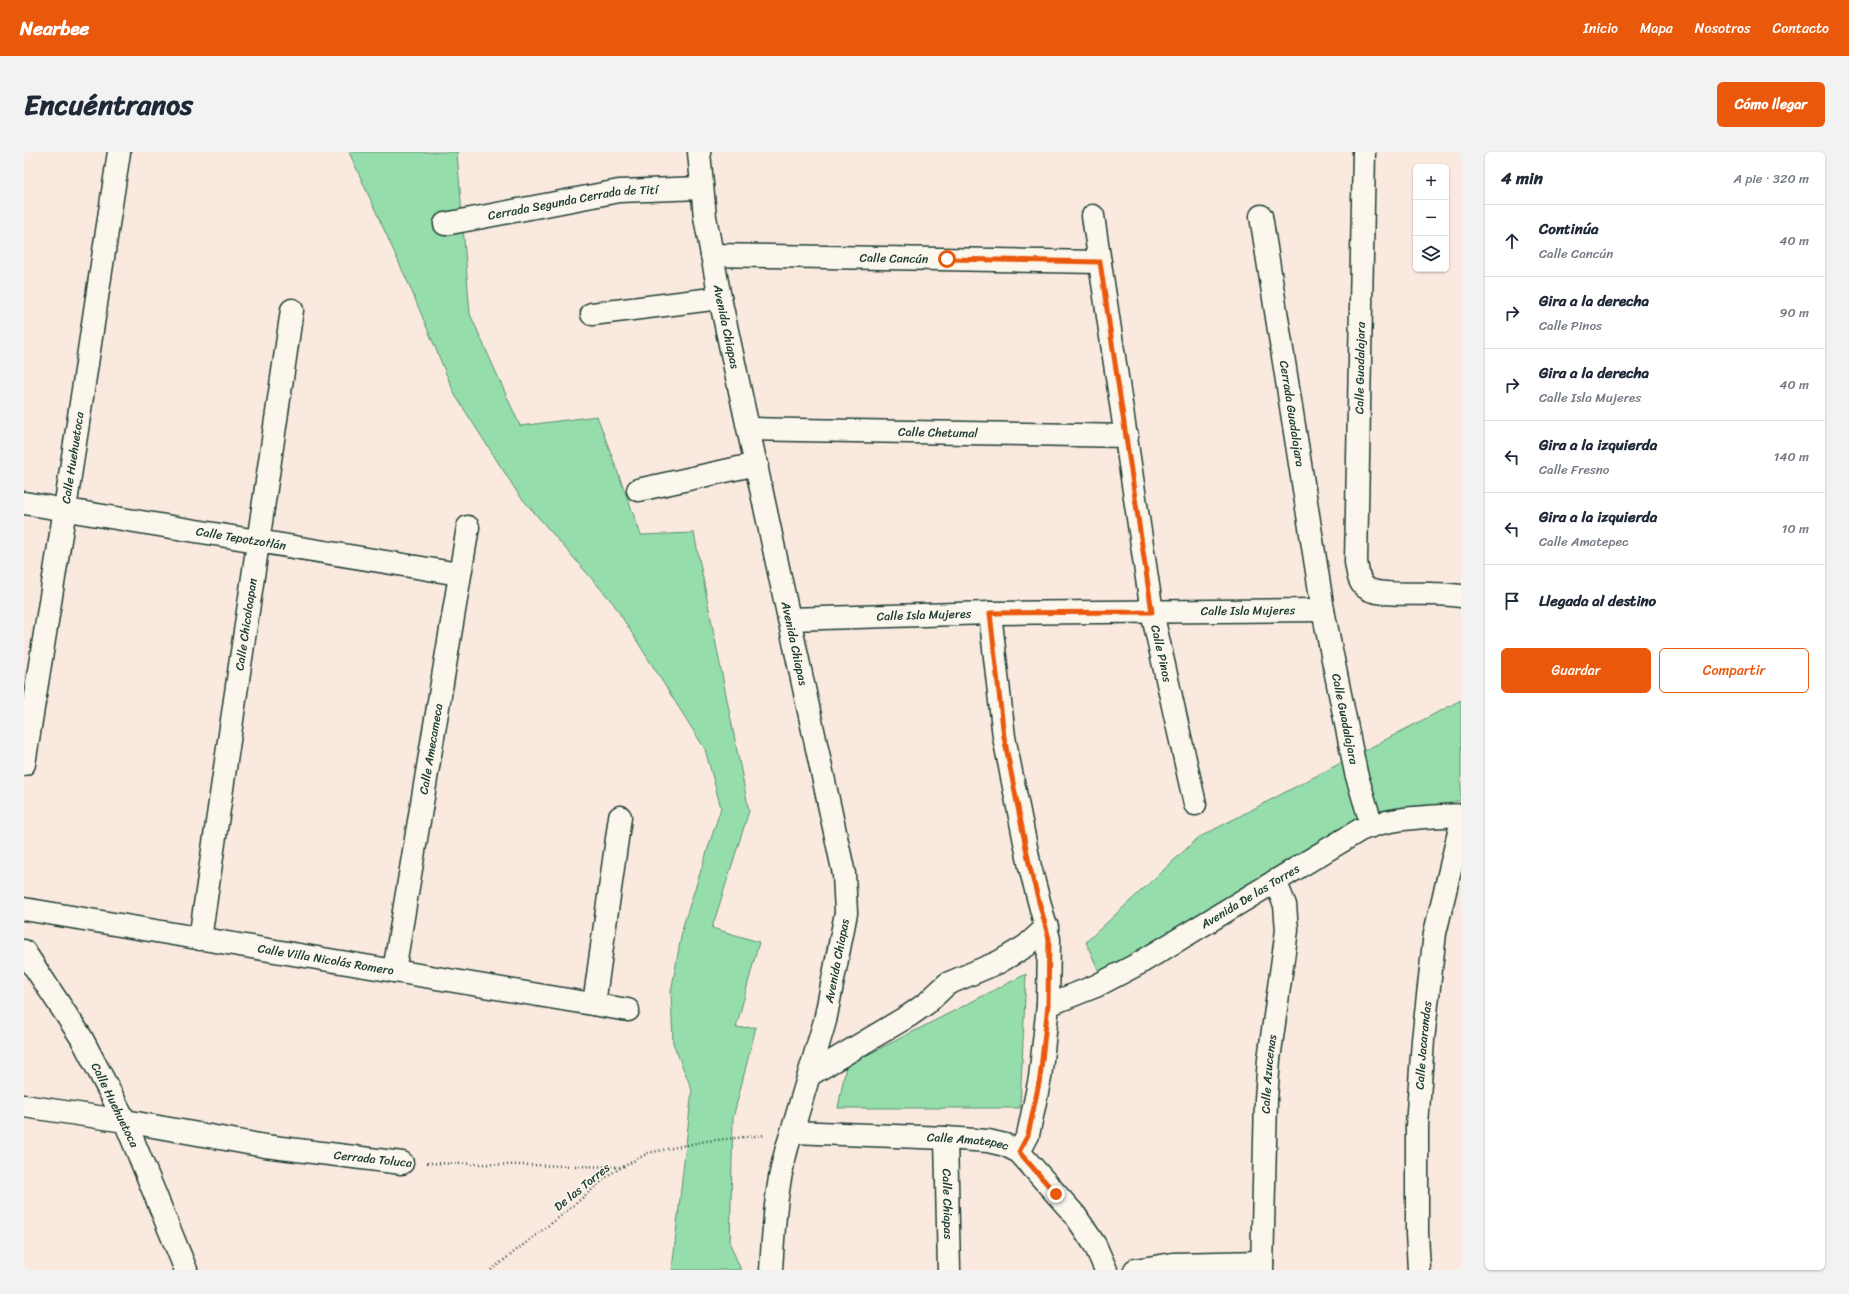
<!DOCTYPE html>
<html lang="es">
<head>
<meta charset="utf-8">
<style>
	body { margin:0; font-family:Sriracha,sans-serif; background:#f2f2f3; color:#1f2937 }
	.controls { position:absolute; right:12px; top:12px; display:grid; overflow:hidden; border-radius:6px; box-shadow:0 1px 3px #0004 }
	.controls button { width:36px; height:36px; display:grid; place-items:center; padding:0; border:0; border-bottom:1px solid #e0e1e3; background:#fff; color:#1f2937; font:20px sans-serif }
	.stop { position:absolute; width:12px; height:12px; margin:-9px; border:3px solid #ea580c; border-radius:50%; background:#fff }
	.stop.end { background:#ea580c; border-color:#fff; box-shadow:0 1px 4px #0008 }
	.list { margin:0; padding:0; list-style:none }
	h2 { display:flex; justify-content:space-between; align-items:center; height:52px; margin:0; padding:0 16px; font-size:17px }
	h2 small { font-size:13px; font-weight:400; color:#747a83 }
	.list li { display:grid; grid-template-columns:26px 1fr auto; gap:12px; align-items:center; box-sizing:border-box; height:72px; padding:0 16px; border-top:1px solid #e0e1e3 }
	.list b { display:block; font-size:15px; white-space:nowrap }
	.list p { margin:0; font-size:13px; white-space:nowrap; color:#747a83 }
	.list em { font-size:13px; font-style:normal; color:#747a83 }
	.actions { display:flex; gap:8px; padding:12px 16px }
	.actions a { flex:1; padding:9px 0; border:1px solid #ea580c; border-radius:6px; text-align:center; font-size:14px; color:#ea580c }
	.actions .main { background:#ea580c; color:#fff }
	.icon { flex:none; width:22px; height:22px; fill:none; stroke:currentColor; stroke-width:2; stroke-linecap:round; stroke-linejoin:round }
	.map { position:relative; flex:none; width:1437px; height:1118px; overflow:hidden; border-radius:6px }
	header { display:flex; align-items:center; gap:24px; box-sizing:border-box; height:56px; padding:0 20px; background:#ea580c; color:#fff }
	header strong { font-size:19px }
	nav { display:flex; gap:22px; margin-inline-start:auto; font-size:14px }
	.intro { display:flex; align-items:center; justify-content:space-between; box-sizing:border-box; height:96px; padding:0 24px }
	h1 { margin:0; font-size:28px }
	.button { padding:10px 18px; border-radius:6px; background:#ea580c; color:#fff; font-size:14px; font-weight:700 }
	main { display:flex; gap:24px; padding:0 24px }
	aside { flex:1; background:#fff; border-radius:6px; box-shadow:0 1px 3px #0004 }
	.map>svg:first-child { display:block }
</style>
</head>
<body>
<header>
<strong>Nearbee</strong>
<nav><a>Inicio</a><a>Mapa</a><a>Nosotros</a><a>Contacto</a></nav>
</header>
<div class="intro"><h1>Encuéntranos</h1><a class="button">Cómo llegar</a></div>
<main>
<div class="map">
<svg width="1437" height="1118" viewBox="0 0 1437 1118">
	<rect width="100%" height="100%" fill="#fae9df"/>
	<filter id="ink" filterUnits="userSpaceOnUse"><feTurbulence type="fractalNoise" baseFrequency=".025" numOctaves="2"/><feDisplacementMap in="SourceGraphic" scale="8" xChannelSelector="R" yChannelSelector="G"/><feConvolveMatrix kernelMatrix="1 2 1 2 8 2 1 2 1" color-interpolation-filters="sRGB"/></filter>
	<g filter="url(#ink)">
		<!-- green -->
		<path fill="#95deac" stroke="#5a8e70" d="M325,0H433L446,162L496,274L573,264L617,383L670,381L725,659L688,776L735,790L712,876L732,875L709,966L706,1092L717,1118H648L668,938L649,891L647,840L659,774L697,656L681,597L589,451L495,343L431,243L386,135Z
			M1437,548V648L1336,676L1076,822L1062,790L1174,686Z
			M1002,822L996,956H814L822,914Z"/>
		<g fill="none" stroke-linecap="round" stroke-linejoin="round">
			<!-- street casing -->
			<g stroke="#1f3d34" stroke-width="25">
				<g id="street">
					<path d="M1340,0L1332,410C1334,420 1334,432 1344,437C1356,444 1394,441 1409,442C1418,442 1428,443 1437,444"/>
					<path id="s1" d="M1069,64L1128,460L1171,652"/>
					<path id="s2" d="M1237,64L1299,458L1332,621L1348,674"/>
					<path id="s3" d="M421,72L595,39L678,36"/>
					<path id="s4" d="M688,103L1076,110"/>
					<path d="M568,162L696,146"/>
					<path id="s5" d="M725,277L1103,284"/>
					<path d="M614,338L733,312"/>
					<path id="s6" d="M0,351L435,422"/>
					<path d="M966,461L980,585L1006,715L1025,787L1024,853L1016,926L1004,983L995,1000"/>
					<path id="s7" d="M765,467L966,461L1299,458"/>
					<path id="s8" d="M0,612L41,357L95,0"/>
					<path id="s9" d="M0,757L604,858"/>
					<path id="s10" d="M176,787L268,158"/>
					<path d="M0,799L57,885L101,969L241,994L378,1011"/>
					<path id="s11" d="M370,819L444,375"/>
					<path d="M570,852L596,665"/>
					<path id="s12" d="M1024,853L1072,834L1114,812L1336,678C1368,665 1403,665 1437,663"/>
					<path d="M787,922L886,863L903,851L923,832L975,810L1002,794L1023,775"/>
					<path id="s13" d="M922,986L925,1118"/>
					<path d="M747,1118C750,1071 752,1025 768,980"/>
					<path d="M1111,1118L1149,1112L1238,1110"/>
					<path id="s14" d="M1238,1118L1242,947L1245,907L1263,778L1261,753L1251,729"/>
					<path id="s15" d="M1395,1118L1393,1081V974L1399,888L1411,781L1437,672"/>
				</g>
			</g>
			<!-- secondary casing -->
			<g stroke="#1f3d34" stroke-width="25">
				<g id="secondary">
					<path id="s16" d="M675,0L681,65L696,146L820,722L822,761L801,869L768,980L922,986L964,989L981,993L995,1000L1051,1063L1071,1093L1082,1118"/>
					<path d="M0,954L101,969L162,1118"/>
				</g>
			</g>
			<!-- path -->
			<path stroke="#1f3d34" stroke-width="2.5" stroke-dasharray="1 3" stroke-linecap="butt" d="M403,1011L598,1015
				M467,1118L543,1059L586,1022L624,1001L682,989L742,983"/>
			<!-- street -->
			<use href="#street" stroke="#fbf7ec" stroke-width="22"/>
			<!-- secondary -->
			<use href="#secondary" stroke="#fbf7ec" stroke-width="22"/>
		</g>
	</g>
	<g fill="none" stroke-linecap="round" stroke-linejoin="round" filter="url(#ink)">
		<!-- route -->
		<path stroke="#ea580c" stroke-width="5" d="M923,107L1076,110L1128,460L966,461L980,585L1006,716L1025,787L1024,853L1016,926L1004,983L995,1000L1032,1042"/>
	</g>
	<g text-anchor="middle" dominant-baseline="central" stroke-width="3" stroke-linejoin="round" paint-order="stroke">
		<!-- street labels -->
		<g font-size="12" fill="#1f3d34" stroke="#fbf7ec">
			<text stroke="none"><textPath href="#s3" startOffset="130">Cerrada Segunda Cerrada de Tití</textPath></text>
			<text stroke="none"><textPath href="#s4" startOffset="182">Calle Cancún</textPath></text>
			<text stroke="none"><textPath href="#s16" startOffset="177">Avenida Chiapas</textPath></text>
			<text transform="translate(1336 216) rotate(-89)">Calle Guadalajara</text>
			<text stroke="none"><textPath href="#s2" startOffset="200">Cerrada Guadalajara</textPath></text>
			<text stroke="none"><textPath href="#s5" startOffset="189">Calle Chetumal</textPath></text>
			<text stroke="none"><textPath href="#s8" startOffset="310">Calle Huehuetoca</textPath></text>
			<text stroke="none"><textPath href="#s6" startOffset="220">Calle Tepotzotlán</textPath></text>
			<text stroke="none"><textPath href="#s7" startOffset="459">Calle Isla Mujeres</textPath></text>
			<text stroke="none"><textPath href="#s7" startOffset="135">Calle Isla Mujeres</textPath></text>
			<text stroke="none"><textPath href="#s10" startOffset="318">Calle Chicoloapan</textPath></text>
			<text stroke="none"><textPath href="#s16" startOffset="501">Avenida Chiapas</textPath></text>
			<text stroke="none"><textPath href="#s1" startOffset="443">Calle Pinos</textPath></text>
			<text stroke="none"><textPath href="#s2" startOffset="510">Calle Guadalajara</textPath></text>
			<text stroke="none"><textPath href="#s11" startOffset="225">Calle Amecameca</textPath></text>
			<text stroke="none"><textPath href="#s12" startOffset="230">Avenida De las Torres</textPath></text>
			<text stroke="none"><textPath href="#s9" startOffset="306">Calle Villa Nicolás Romero</textPath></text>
			<text transform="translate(813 809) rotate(-79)">Avenida Chiapas</text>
			<text stroke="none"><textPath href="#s15" startOffset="225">Calle Jacarandas</textPath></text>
			<text stroke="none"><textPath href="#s14" startOffset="196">Calle Azucenas</textPath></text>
			<text transform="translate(91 953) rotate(64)">Calle Huehuetoca</text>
			<text stroke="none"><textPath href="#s16" startOffset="1178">Calle Amatepec</textPath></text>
			<text transform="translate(349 1007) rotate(6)">Cerrada Toluca</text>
			<text transform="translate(558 1035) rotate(-39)">De las Torres</text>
			<text stroke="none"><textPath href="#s13" startOffset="66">Calle Chiapas</textPath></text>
		</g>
	</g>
</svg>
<div class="controls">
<button>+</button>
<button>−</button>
<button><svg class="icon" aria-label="layers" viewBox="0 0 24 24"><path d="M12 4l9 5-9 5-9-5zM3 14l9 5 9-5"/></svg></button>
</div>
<div class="stop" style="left:923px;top:107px"></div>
<div class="stop end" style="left:1032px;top:1042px"></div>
</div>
<aside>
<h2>4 min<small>A pie · 320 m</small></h2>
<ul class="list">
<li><svg class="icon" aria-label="ahead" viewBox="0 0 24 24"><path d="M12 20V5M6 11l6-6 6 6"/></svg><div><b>Continúa</b><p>Calle Cancún</p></div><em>40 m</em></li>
<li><svg class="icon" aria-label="right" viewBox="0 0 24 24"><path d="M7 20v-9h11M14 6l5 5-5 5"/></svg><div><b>Gira a la derecha</b><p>Calle Pinos</p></div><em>90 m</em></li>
<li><svg class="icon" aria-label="right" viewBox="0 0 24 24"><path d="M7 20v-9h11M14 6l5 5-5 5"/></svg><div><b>Gira a la derecha</b><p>Calle Isla Mujeres</p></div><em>40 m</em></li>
<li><svg class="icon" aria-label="left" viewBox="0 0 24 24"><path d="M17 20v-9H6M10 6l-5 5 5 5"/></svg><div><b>Gira a la izquierda</b><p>Calle Fresno</p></div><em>140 m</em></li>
<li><svg class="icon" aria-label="left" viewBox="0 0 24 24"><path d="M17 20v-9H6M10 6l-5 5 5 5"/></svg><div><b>Gira a la izquierda</b><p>Calle Amatepec</p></div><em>10 m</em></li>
<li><svg class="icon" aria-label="arrive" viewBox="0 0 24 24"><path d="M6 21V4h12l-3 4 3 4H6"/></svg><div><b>Llegada al destino</b></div></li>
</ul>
<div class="actions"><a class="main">Guardar</a><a>Compartir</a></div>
</aside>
</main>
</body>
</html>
